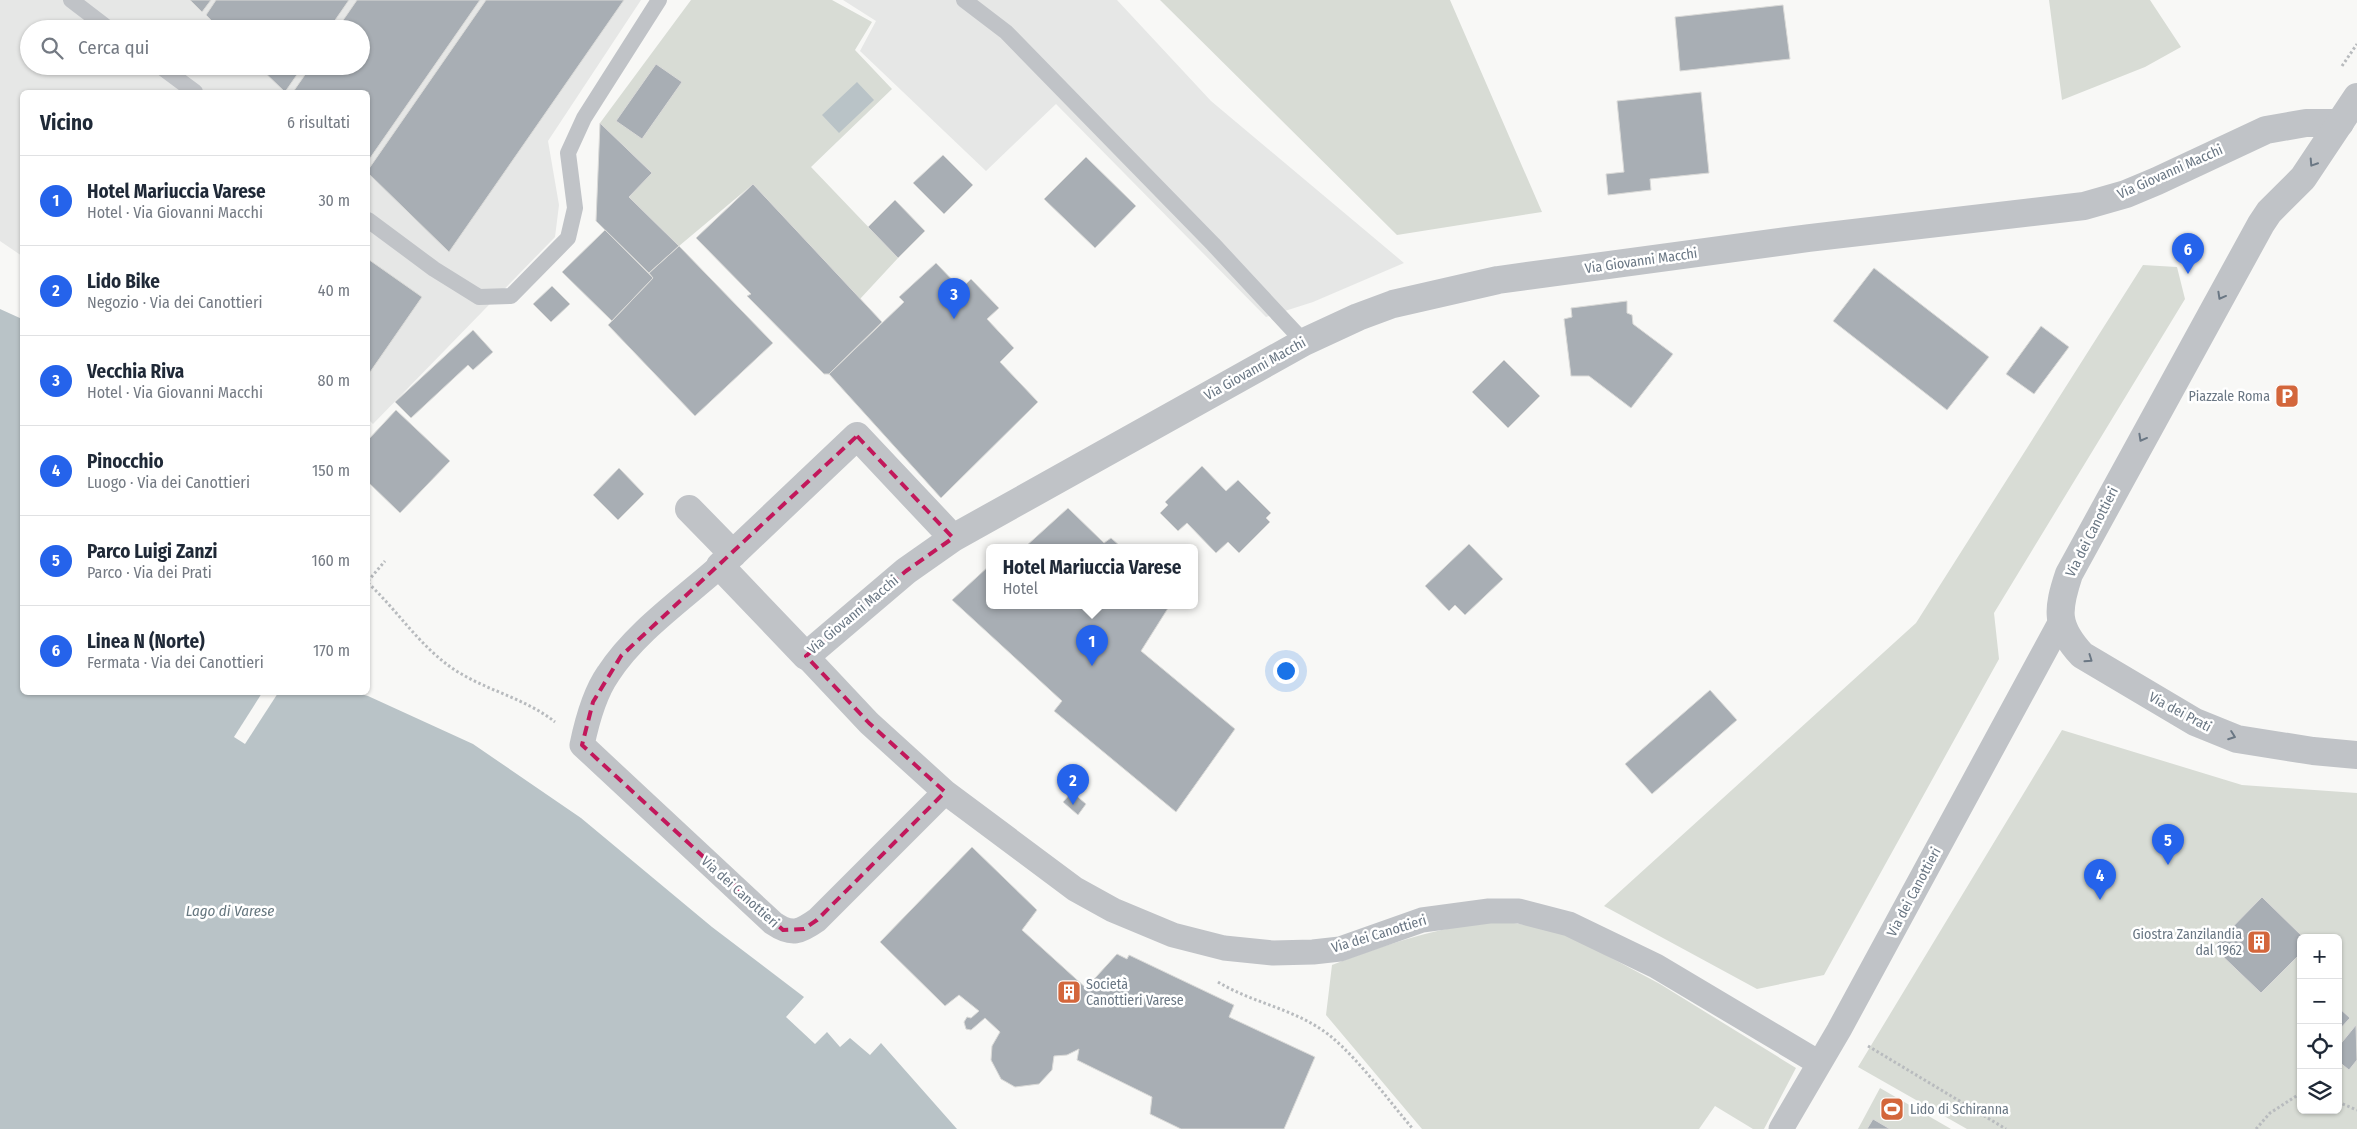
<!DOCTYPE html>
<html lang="it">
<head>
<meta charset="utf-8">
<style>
	body { margin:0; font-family:"Fira Sans Condensed",sans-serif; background:#f2f2f3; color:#1f2937 }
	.controls { position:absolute; right:15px; bottom:15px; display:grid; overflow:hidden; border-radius:8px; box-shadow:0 1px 4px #0004 }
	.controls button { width:45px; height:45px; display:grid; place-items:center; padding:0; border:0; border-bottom:1px solid #e0e1e3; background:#fff; color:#1f2937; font:25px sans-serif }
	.you { position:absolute; left:1285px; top:670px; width:18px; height:18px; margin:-12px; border:4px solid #fff; border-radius:50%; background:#1a73e8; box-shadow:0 0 0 8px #1a73e833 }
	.badge { display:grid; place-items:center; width:32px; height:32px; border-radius:50%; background:#2563eb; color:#fff; font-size:16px; font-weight:700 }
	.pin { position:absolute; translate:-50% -41px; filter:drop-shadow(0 1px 2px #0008) }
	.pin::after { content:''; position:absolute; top:26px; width:18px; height:15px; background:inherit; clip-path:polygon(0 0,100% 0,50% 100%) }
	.popup { position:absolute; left:986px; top:544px; width:212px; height:65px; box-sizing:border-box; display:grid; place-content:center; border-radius:8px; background:#fff; filter:drop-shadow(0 1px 4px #0005); font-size:16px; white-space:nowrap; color:#747a83 }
	.popup b { font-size:19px; color:#1f2937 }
	.popup::after { content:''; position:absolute; left:50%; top:100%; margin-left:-10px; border:10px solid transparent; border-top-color:#fff }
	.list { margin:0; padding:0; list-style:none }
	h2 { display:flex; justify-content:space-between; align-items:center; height:65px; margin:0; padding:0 20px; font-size:21px }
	h2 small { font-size:16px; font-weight:400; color:#747a83 }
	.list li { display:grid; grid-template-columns:32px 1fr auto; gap:15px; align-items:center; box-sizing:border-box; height:90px; padding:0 20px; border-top:1px solid #e0e1e3 }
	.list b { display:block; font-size:19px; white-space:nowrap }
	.list p { margin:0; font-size:16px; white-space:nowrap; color:#747a83 }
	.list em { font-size:16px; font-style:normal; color:#747a83 }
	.icon { flex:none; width:28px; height:28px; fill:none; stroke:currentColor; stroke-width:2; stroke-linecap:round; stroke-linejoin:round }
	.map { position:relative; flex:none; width:2357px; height:1129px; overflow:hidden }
	.search { position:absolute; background:#fff; box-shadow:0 1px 4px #0004; left:20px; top:20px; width:350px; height:55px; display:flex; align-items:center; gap:12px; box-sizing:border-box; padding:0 18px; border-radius:28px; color:#747a83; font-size:19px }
	.panel { position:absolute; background:#fff; box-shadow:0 1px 4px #0004; left:20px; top:90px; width:350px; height:605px; border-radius:8px }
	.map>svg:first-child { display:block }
</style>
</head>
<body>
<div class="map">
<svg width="2357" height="1129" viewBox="0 0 2357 1129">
	<rect width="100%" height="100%" fill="#f8f8f6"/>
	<!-- built -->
	<path fill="#e6e7e6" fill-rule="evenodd" d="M0,0H641L548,141L559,205L555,237L373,424L368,419V92H22V256L0,241ZM29,29H361V66H29Z
		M843,0H1117L1211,101L1404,263L1313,302L1266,317L1056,104L986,171L860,51L876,21Z"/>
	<!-- green -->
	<path fill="#d8dcd5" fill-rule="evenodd" d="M691,0H832L872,22L855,50L892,89L811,167L898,258L860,299L753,184L679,246L629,197L651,172L600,123Z
		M1160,0H1450L1542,212L1397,235Z
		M2049,0H2150L2181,47L2145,67L2062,100Z
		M2143,265L2177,267L2185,299L1994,613L1999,659L1824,975L1757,989L1604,906L1916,623Z
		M2062,730L2242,785L2357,793V1129H1967L1858,1067ZM2301,938H2338V1110H2301Z
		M1481,923H1514L1550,929L1572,937L1660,984L1796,1068L1764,1129H1753L1715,1106L1699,1129H1422L1326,1015L1332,965C1381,946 1429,930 1481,923Z
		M1880,1088L1951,1129H1858Z"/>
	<!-- water -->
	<path fill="#b9c3c7" d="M857,82L874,100L839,133L822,115Z
		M0,309L22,319V692L357,693L368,696L473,744L581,818L712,927L804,997L786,1017L815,1044L827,1032L840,1047L850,1038L870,1055L881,1043L957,1129H0Z"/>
	<!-- pier -->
	<path fill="#f8f8f6" d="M262,693H278L245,744L234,737Z"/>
	<!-- building -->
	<path fill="#a8aeb4" stroke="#dadad8" d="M190,0H211L202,12Z
		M216,0H349L329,29H220L206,15Z
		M357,0H480L368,161V92H293L311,66H361V29H337Z
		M486,0H624L449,252L368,173V170Z
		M1783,5L1790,59L1680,71L1675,17Z
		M656,64L682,82L642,139L616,121Z
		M258,66H303L285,92Z
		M1701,92L1709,173L1650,179L1651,190L1608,195L1606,174L1624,172L1617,101Z
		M600,123L652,173L629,197L679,246L649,273L596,221Z
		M943,155L973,185L944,214L913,183Z
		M1086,157L1136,206L1095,248L1044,199Z
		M753,184L882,322L829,374H824L747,296L751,294L696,238Z
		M895,200L925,231L898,258L868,227Z
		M605,230L653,278L612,321L562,272Z
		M679,246L773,343L695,416L608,325L653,278L649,273Z
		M368,259L422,297L368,375Z
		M936,263L961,289L971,279L999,308L987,319L1014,348L1000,362L1038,402L941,498L829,374L904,302L899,297Z
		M1874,268L1989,357L1947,410L1833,321Z
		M552,286L570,304L551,322L533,304Z
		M1627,301V313L1632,315L1633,324L1673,354L1631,408L1589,376H1571L1564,319L1572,317L1571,308Z
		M2041,326L2069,347L2034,394L2006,374Z
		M473,330L493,352L473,370L468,365L411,418L395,402Z
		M1504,360L1540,396L1508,428L1472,392Z
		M396,410L450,461L400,513L368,482V440Z
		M1202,466L1226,491L1238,480L1271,513L1266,518L1270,522L1239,553L1228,542L1216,553L1187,523L1178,531L1160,513L1168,505L1165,502Z
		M619,468L644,494L618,520L593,495Z
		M1068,508L1104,543L1111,538L1121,547H1025Z
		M1469,544L1503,579L1465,615L1455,605L1449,611L1425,586Z
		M990,565V605H1170L1141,651L1235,729L1176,812L1054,711L1062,701L952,600Z
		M1710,690L1737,720L1652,794L1625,764Z
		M1072,792L1086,804L1078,815L1063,802Z
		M972,847L1037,910L1022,930L1086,988L1117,954L1127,959L1129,955L1234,1005L1229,1017L1315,1057L1284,1129H1181L1150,1114L1152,1097L1077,1060L1079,1049L1067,1055L1054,1056L1052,1070L1039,1084L1015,1087L1001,1079L991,1060L992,1046L1000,1032L985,1018L971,1030L966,1029L964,1022L967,1017L971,1018L979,1011L959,995L945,1006L880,942Z
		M2262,897L2304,938H2301V953L2261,993L2213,947Z
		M2338,1007L2350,1018L2338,1031Z
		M2356,1025L2357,1060L2349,1070L2338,1061V1047Z
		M1873,1119L1890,1129H1867Z"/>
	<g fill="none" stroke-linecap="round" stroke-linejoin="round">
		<!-- path -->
		<path stroke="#b8bbbe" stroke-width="3" stroke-dasharray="2.5 2.5" stroke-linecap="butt" d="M2342,66L2357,44
			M368,581L385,561
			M368,583C398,611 421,648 455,670C487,691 525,698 555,722
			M1218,982C1249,1001 1285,1007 1316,1026C1349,1045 1387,1099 1413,1129
			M1868,1046L2006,1129
			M2338,1102L2357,1110
			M2256,1129L2270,1113L2301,1093"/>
		<!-- service -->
		<path stroke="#c0c3c7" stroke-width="16" d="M71,0L109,29
			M964,0L1006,32L1213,244L1304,342
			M160,66L195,92
			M368,220L434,269L479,297L511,296L568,238L575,208L568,153L584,118L659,0"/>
		<!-- pedestrian -->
		<path stroke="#c0c3c7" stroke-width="25" d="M720,566C683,599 635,632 608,674C594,694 587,721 582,745L773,923C792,936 800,932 817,920L945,792
			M806,656L869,723L945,792L1075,889L1113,910L1173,935L1224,948L1273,953L1313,952L1340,949L1422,920L1489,911H1519L1569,924L1656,966L1819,1063
			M1781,1129L1839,1030L2061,621"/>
		<!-- minor -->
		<path stroke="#c0c3c7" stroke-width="28" d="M689,509L733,554
			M953,538L857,436L720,566L806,656L906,571L953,538L1304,342L1358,317L1393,304L1498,280L1809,238L2084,206L2126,194L2157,181L2266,130L2306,123H2340"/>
		<!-- tertiary -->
		<path stroke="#c0c3c7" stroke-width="28" d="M2357,97L2303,178L2269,212L2261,224L2069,574C2057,610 2055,626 2082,655L2195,722L2237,739L2313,751L2357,755"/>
	</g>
	<!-- one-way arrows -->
	<defs><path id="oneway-chevron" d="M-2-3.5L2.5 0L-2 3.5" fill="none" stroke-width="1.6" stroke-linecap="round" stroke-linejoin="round" transform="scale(1.25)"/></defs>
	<g stroke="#6a7784">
		<use href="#oneway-chevron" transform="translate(2313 163) rotate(123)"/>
		<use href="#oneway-chevron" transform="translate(2221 296) rotate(119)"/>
		<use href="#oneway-chevron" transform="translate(2142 438) rotate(119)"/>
		<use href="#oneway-chevron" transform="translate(2089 659) rotate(35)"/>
		<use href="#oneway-chevron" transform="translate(2232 736) rotate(20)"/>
	</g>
	<!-- marked area -->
	<path fill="none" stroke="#c2185b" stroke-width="4" stroke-dasharray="10 6" stroke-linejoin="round" d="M857,436L953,538L906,571L806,656L869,723L945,792L817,920L804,929L783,930L582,745L593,702L621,656Z"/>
	<!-- icons -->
	<defs>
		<g id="parking-square" transform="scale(1.25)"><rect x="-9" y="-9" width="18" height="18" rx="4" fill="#d3663b" stroke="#fff"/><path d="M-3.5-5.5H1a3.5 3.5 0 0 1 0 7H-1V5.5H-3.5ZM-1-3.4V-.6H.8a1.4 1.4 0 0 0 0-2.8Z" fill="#fff"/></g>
		<g id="building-square" transform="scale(1.25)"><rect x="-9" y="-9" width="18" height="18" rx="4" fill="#d3663b" stroke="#fff"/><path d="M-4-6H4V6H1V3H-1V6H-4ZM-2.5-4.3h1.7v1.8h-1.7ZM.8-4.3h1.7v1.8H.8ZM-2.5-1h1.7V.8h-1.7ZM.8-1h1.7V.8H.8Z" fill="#fff"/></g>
		<g id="stadium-square" transform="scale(1.25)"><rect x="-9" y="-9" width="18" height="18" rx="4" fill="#d3663b" stroke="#fff"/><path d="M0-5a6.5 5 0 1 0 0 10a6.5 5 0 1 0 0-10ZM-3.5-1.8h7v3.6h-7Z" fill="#fff"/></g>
	</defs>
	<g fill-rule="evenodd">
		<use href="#parking-square" x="2287" y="396"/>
		<use href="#building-square" x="2259" y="942"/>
		<use href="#building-square" x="1069" y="992"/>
		<use href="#stadium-square" x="1892" y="1109"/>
	</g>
	<g text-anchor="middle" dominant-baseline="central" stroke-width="5" stroke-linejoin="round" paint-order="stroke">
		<!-- street labels -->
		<g font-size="14" fill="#6a7784" stroke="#fff">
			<text transform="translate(2170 172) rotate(-24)">Via Giovanni Macchi</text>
			<text transform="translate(1641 261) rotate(-8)">Via Giovanni Macchi</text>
			<text transform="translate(1255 369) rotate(-29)">Via Giovanni Macchi</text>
			<text transform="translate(2092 532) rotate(-63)">Via dei Canottieri</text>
			<text transform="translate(853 615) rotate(-40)">Via Giovanni Macchi</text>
			<text transform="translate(2180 712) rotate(28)">Via dei Prati</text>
			<text transform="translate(740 892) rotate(42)">Via dei Canottieri</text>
			<text transform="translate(1914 892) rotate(-62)">Via dei Canottieri</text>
			<text transform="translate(1379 934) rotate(-17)">Via dei Canottieri</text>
		</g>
		<!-- poi labels -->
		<g font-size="14" fill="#6a7784" stroke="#fff" text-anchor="end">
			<text x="2270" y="396">Piazzale Roma</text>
			<text x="2242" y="934">Giostra Zanzilandia<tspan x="2242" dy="16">dal 1962</tspan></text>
			<text x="1086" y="984" text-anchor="start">Società<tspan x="1086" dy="16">Canottieri Varese</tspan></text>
			<text x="1910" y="1109" text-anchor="start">Lido di Schiranna</text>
		</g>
		<!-- water labels -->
		<g font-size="15" font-style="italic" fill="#66777f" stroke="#fff">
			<text x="230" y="911">Lago di Varese</text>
		</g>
	</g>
</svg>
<div class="controls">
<button>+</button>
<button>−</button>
<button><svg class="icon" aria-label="locate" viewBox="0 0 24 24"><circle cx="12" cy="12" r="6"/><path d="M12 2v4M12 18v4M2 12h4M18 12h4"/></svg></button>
<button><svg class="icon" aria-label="layers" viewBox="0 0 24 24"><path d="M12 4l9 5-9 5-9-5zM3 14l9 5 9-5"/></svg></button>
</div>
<div class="you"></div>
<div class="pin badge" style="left:1092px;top:666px">1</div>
<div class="popup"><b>Hotel Mariuccia Varese</b>Hotel</div>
<div class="pin badge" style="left:1073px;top:805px">2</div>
<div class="pin badge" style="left:954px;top:319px">3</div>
<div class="pin badge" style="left:2100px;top:900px">4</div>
<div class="pin badge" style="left:2168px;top:865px">5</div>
<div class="pin badge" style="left:2188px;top:274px">6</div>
<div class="search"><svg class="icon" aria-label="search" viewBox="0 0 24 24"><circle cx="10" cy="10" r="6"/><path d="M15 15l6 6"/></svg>Cerca qui</div>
<section class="panel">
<h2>Vicino<small>6 risultati</small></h2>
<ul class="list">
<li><span class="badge">1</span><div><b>Hotel Mariuccia Varese</b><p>Hotel · Via Giovanni Macchi</p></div><em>30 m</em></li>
<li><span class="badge">2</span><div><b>Lido Bike</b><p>Negozio · Via dei Canottieri</p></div><em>40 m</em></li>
<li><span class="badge">3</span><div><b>Vecchia Riva</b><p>Hotel · Via Giovanni Macchi</p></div><em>80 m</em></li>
<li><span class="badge">4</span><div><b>Pinocchio</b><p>Luogo · Via dei Canottieri</p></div><em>150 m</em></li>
<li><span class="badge">5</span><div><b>Parco Luigi Zanzi</b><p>Parco · Via dei Prati</p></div><em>160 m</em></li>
<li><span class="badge">6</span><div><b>Linea N (Norte)</b><p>Fermata · Via dei Canottieri</p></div><em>170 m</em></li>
</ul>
</section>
</div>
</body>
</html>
